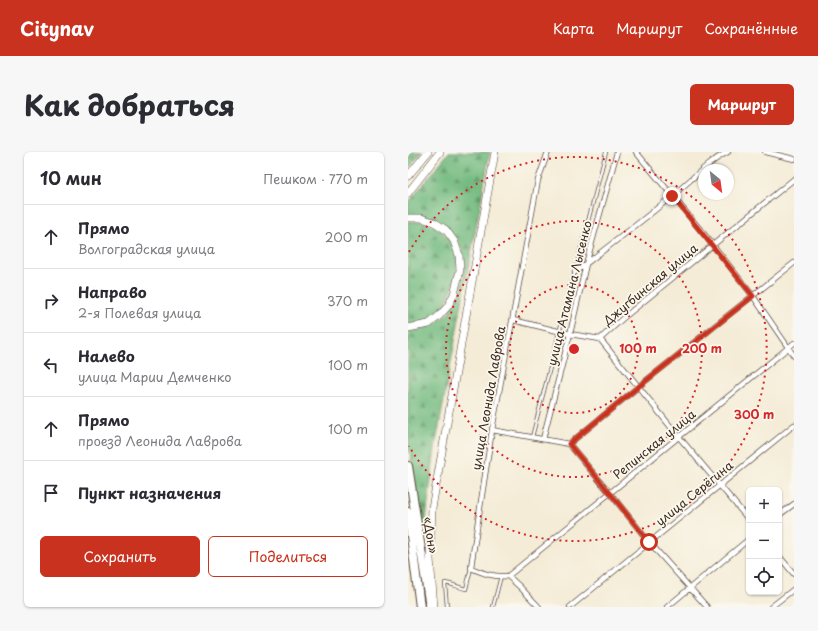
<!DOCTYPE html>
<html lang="ru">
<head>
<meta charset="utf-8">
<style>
	body { margin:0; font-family:"Playpen Sans",sans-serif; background:#f7f7f7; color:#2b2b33 }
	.controls { position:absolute; right:12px; bottom:12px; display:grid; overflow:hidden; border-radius:6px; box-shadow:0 1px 3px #0004 }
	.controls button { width:36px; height:36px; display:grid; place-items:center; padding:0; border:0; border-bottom:1px solid #e1e1e2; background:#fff; color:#2b2b33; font:20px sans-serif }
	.compass { position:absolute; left:290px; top:12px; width:36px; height:36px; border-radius:50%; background:#fff; box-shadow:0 1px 3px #0004; rotate:151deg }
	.stop { position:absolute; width:12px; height:12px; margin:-9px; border:3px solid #c8321e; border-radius:50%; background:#fff }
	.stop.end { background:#c8321e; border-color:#fff; box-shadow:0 1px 4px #0008 }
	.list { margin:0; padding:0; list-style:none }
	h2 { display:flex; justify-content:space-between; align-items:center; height:52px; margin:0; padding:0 16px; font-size:17px }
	h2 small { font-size:13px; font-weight:400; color:#7c7c81 }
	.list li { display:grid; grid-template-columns:26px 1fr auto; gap:12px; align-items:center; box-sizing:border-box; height:64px; padding:0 16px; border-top:1px solid #e1e1e2 }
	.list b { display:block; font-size:15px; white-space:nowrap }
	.list p { margin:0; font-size:13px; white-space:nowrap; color:#7c7c81 }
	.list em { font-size:13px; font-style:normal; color:#7c7c81 }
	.actions { display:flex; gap:8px; padding:12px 16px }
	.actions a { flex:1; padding:9px 0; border:1px solid #c8321e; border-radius:6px; text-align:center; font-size:14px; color:#c8321e }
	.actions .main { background:#c8321e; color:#fff }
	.icon { flex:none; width:22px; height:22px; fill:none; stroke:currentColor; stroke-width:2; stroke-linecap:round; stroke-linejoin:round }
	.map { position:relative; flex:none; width:386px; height:455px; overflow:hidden; border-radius:6px }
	header { display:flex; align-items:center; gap:24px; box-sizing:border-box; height:56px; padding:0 20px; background:#c8321e; color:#fff }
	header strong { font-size:19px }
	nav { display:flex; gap:22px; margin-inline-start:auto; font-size:14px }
	.intro { display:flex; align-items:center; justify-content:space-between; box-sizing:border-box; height:96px; padding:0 24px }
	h1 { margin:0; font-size:28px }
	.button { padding:10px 18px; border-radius:6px; background:#c8321e; color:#fff; font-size:14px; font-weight:700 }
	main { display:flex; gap:24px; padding:0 24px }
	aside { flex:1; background:#fff; border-radius:6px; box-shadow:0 1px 3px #0004 }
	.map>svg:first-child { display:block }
</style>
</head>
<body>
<header>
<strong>Citynav</strong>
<nav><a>Карта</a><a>Маршрут</a><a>Сохранённые</a></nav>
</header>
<div class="intro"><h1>Как добраться</h1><a class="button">Маршрут</a></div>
<main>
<aside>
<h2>10 мин<small>Пешком · 770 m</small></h2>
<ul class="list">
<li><svg class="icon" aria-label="ahead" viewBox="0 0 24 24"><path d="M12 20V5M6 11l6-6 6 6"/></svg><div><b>Прямо</b><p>Волгоградская улица</p></div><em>200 m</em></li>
<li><svg class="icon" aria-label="right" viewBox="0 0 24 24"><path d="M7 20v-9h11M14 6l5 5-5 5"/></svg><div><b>Направо</b><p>2-я Полевая улица</p></div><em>370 m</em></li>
<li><svg class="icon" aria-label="left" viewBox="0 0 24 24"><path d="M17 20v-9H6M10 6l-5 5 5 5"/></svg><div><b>Налево</b><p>улица Марии Демченко</p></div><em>100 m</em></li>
<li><svg class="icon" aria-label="ahead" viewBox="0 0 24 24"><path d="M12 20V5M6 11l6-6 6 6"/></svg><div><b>Прямо</b><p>проезд Леонида Лаврова</p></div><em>100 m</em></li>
<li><svg class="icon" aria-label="arrive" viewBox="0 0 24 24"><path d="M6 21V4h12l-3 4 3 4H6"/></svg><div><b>Пункт назначения</b></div></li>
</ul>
<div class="actions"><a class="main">Сохранить</a><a>Поделиться</a></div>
</aside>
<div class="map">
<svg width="386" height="455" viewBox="0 0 386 455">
	<defs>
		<pattern id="forest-firs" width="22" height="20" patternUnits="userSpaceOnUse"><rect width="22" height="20" fill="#72ba7f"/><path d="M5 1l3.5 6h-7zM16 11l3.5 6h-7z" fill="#5f9767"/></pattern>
	</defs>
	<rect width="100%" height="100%" fill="#fbf7ec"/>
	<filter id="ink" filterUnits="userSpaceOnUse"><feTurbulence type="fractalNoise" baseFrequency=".025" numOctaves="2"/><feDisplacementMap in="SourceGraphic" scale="8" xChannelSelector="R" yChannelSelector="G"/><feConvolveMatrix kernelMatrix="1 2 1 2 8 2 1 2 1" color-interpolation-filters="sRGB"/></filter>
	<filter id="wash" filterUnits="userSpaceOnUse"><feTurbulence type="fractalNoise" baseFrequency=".012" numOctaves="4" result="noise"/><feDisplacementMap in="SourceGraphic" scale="16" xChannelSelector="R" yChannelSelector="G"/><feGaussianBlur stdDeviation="0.9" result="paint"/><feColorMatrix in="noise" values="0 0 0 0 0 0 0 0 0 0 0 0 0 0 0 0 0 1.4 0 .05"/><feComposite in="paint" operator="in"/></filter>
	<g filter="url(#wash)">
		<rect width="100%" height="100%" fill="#f4ecd7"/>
		<!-- forest -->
		<path fill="url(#forest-firs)" stroke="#56724e" d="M0,0H14L0,17Z
			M41,0H82L27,296L16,382L0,289V180L23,174L41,161L54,135L57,110L51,91L36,72L19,65L0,64V51Z
			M0,69C5,70 11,69 15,70C32,72 46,90 49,106C51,124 39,158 24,167C15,171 9,172 0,172Z"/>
	</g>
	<g filter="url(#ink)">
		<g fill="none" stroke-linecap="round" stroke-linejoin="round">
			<!-- lane casing -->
			<g stroke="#57473a" stroke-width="4">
				<path id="lane" d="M124,285L198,0
					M39,455L37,431C44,432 50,435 58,437L63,416
					M85,455L93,424"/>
			</g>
			<!-- street casing -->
			<g stroke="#57473a" stroke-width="6">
				<path id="street" d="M228,0L305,93L345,144L386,204
					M357,0L386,7
					M167,120C200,95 233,70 264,44C280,31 302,8 320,0
					M105,168L162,182L192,187
					M192,187L214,167L386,27
					M192,187L271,285L341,368
					M84,278L161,292L230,235L386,111
					M135,287L162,182L178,112L209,0
					M161,292L202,341L241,390L299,455
					M371,363L386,352
					M371,404L386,422
					M100,424L386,191
					M131,455L112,435L100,424C85,425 77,422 63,416L64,408L84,278L130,28L140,0
					M162,455L386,273
					M259,455L341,387
					M363,455L386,437"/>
			</g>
			<!-- primary casing -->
			<g stroke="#57473a" stroke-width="8">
				<path id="primary" d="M0,24L20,0
					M0,41L32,0
					M0,66H13L26,70L38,78L46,89L51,103L52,118L46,142L40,154L32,163L21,172L0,176
					M26,455L22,407L24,356L87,0"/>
			</g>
			<!-- highway casing -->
			<g stroke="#57473a" stroke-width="10">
				<path id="highway" d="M0,314L22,455
					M0,360L12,455"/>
			</g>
			<!-- lane -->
			<use href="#lane" stroke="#fff" stroke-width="2.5"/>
			<!-- street -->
			<use href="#street" stroke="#fff" stroke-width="4.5"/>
			<!-- primary -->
			<use href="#primary" stroke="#fff" stroke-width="7"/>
			<!-- highway -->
			<use href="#highway" stroke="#fff" stroke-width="8"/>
		</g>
	</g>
	<g fill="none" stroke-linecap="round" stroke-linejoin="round" filter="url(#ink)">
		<!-- route -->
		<path stroke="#c8321e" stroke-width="5" d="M241,390L202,341L161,292L230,235L345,144L264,44"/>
	</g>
	<!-- distance rings -->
	<g fill="none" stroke="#d62828" stroke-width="2" stroke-dasharray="2 4">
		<circle cx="166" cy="197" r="64"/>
		<circle cx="166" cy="197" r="128"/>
		<path d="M1 100A192 192 0 1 1 1 294"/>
	</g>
	<g text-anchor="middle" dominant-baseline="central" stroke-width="3.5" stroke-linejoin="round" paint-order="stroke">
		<!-- street labels -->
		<g font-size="12" fill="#3b2a1e" stroke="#fbf7ec">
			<text transform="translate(242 132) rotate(-40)">Джугбинская улица</text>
			<text transform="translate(161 141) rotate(-76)">улица Атамана Лысенко</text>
			<text transform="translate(80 246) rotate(-80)">улица Леонида Лаврова</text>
			<text transform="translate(246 292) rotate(-39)">Репинская улица</text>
			<text transform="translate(286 341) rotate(-39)">улица Серёгина</text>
			<text transform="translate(23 383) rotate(81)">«Дон»</text>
		</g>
	</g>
	<circle cx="166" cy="197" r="6" fill="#d62828" stroke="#fbf7ec" stroke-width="2"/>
	<g font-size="12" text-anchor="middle" font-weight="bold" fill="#d62828" stroke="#fbf7ec" stroke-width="3.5" stroke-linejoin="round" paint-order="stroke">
		<text x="230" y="201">100 m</text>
		<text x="294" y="201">200 m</text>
		<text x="346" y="267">300 m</text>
	</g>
</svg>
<div class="controls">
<button>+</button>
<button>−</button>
<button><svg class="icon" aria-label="locate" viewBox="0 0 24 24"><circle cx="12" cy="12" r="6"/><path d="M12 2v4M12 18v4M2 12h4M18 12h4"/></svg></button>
</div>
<svg class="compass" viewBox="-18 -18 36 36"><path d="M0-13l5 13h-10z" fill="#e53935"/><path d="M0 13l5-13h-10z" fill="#7c7c81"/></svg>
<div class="stop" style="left:241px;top:390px"></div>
<div class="stop end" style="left:264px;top:44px"></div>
</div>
</main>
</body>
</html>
